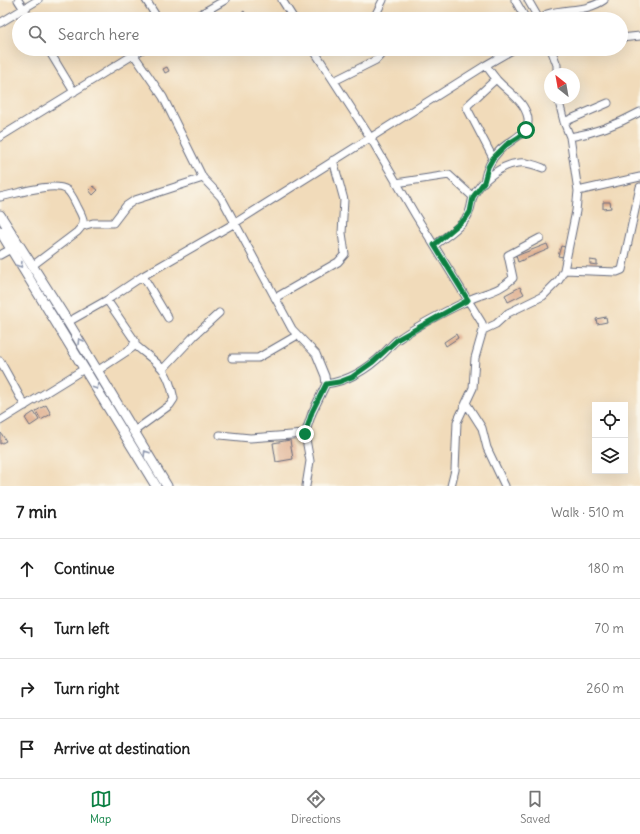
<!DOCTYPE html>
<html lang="en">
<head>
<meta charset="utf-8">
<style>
	body { margin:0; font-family:Delius,sans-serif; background:#f6f6f6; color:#222 }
	.controls { position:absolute; right:12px; bottom:12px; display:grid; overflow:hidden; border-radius:0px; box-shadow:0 4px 16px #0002 }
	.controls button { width:36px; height:36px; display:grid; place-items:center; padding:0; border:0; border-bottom:1px solid #e0e0e0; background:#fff; color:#222; font:20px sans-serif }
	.compass { position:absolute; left:544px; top:68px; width:36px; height:36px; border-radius:50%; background:#fff; box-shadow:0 4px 16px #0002; rotate:329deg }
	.stop { position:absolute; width:12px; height:12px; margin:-9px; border:3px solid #0b8043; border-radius:50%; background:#fff }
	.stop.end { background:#0b8043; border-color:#fff; box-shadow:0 1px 4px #0008 }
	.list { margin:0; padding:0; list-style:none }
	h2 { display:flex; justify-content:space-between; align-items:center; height:52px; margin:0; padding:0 16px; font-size:17px }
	h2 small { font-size:13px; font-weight:400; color:#767676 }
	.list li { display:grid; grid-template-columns:26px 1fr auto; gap:12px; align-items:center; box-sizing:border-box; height:60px; padding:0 16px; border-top:1px solid #e0e0e0 }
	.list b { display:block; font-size:15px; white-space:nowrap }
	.list em { font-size:13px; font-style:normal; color:#767676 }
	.icon { flex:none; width:22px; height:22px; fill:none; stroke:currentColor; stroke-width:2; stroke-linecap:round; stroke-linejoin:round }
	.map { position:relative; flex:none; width:640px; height:486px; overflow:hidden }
	.search { position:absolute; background:#fff; box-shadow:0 4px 16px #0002; left:12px; right:12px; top:12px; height:44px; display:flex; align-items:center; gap:10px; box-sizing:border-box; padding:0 14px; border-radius:22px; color:#767676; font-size:15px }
	.sheet { height:292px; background:#fff }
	nav { display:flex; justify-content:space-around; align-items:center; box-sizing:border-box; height:56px; border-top:1px solid #e0e0e0; background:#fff; font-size:11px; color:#767676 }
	nav a { display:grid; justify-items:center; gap:2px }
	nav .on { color:#0b8043 }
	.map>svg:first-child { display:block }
</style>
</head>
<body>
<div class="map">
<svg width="640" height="486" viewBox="0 0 640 486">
	<rect width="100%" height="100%" fill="#fbf7ec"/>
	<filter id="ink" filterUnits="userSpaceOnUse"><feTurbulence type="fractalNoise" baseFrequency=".025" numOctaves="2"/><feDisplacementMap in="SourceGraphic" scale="8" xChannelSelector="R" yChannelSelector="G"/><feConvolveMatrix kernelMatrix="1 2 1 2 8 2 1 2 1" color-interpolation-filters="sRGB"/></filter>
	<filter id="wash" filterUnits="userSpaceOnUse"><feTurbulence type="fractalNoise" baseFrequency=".012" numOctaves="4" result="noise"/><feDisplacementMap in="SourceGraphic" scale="16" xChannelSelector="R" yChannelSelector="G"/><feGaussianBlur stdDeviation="0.9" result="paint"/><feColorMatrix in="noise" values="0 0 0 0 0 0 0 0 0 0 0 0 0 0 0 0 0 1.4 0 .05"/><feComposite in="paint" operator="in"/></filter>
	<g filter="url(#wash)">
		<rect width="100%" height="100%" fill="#f1dbba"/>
		<g id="blocks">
			<!-- building -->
			<path fill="#deab8a" d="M244,11L247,16L242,19L239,15Z
				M256,49H261L262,51L258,54Z
				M167,67L169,71L165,73L163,69Z
				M93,186L98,190L93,195L89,190Z
				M603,202H610L611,208L603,209Z
				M547,244L549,249L518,262L516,256Z
				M561,246L565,247L563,257L558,256Z
				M590,260L597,261V265L590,264Z
				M520,287L524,294L508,302L505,295Z
				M606,317L607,322L597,324L596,319Z
				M456,334L458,338L446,346L444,342Z
				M46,405L51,414L41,420L36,411Z
				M34,412L39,420L30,426L25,418Z
				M1,433L6,441L0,444V434Z
				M290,440L293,459L276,462L273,443Z"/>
		</g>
	</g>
	<g filter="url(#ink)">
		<use href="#blocks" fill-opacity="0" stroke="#666b7e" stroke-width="1"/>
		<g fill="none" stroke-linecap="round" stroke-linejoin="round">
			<!-- minor casing -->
			<g stroke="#666b7e" stroke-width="9">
				<path id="minor" d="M18,0L30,19
					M146,0L158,19
					M282,0L294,19
					M515,0L526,19
					M528,0L539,19
					M192,19L225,0
					M376,19V14L383,0
					M544,19L547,14C566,8 587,12 604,0
					M0,23L38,0
					M621,38L640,36
					M48,49L74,92
					M313,49L370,137L416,216L482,323L483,330L475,358L473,388L457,422L455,470L451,486
					M551,49L557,65V74
					M134,55L163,97L203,178L221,197L292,329L316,354L325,376L326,384L312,413L305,434L310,461L306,486
					M334,81L376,60L386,49
					M564,122L608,103
					M0,137L143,49
					M570,137C595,133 618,124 640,112
					M493,158L467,108L468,105L496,79
					M484,182C486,170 491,159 500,150C514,136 539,132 523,106C516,95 505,89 497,80C493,75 489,70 486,65
					M396,183L449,175L473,197
					M578,191L640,177
					M0,197C15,194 55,181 67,190C72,194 75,202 78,208C84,219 86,223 77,232L32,266
					M83,226L93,223H113L126,206L135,200L203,178
					M435,245C445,237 460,228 467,217C471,211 471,203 473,197C480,181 502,164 519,163C527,162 535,165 543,168
					M0,255L11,249
					M564,270L617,272L622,270L640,187
					M143,276L168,318
					M275,298L338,262L345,254L342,233L344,200L333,160
					M68,322L107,300L143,276L235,223L486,65L514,49
					M483,330L496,324L508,313L543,296L559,280L564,270L576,211L578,191L570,137L564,122L558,98
					M232,358H258L296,336
					M0,361L25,406
					M164,368L194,336L219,313
					M97,371L132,348L135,341L107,300
					M326,384C348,381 368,369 384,353C389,348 392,344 397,340C418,325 444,312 467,301C484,292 498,293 513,278L508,255L540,238
					M466,403L482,428L487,448L505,486
					M0,421L84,369
					M133,432L170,405L174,399C167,365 158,365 134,344
					M220,435L250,438L305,434"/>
			</g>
			<!-- major casing -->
			<g stroke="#666b7e" stroke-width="11">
				<path id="major" d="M0,215L68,322L167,486
					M0,231L156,486"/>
			</g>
			<!-- minor -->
			<use href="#minor" stroke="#fff" stroke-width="7"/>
			<!-- major -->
			<use href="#major" stroke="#fff" stroke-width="9"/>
		</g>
		<!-- one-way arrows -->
		<defs><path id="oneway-chevron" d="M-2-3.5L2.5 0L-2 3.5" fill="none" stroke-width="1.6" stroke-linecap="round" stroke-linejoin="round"/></defs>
		<g stroke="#8d97ae">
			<use href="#oneway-chevron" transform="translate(20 265) rotate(58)"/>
			<use href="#oneway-chevron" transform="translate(80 341) rotate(-121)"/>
			<use href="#oneway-chevron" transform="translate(96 387) rotate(58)"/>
			<use href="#oneway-chevron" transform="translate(146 453) rotate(-122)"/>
		</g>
	</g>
	<g fill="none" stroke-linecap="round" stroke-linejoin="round" filter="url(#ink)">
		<!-- route -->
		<path stroke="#0b8043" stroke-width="5" d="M305,434L312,412L326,384L339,382L352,377L373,362L398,339L468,300L434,245L466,218L470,212L473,197L484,182L488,167L493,158L506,145L519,137L526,130"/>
	</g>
</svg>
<div class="controls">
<button><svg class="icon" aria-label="locate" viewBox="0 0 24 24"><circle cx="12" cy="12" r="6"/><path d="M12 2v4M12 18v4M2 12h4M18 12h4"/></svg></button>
<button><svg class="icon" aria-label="layers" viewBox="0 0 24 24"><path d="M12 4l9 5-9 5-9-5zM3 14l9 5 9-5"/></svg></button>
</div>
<svg class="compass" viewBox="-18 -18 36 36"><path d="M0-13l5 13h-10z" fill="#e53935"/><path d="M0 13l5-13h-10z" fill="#767676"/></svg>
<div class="stop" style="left:526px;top:130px"></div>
<div class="stop end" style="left:305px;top:434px"></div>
<div class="search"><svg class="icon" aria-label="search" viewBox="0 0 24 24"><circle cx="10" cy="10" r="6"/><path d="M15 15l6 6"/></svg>Search here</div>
</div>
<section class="sheet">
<h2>7 min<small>Walk · 510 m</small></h2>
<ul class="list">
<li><svg class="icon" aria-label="ahead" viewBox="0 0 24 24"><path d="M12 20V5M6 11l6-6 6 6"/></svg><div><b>Continue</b></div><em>180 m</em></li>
<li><svg class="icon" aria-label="left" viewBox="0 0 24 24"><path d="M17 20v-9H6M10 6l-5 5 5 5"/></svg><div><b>Turn left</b></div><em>70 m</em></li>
<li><svg class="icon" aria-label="right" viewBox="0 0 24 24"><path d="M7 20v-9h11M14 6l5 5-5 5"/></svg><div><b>Turn right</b></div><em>260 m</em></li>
<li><svg class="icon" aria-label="arrive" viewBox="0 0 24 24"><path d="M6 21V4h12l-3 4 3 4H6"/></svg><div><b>Arrive at destination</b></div></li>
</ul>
</section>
<nav>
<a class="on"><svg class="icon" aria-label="map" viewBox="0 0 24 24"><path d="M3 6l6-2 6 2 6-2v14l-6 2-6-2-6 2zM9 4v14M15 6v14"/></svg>Map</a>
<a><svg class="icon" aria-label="directions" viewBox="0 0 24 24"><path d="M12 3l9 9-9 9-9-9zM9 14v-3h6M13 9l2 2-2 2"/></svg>Directions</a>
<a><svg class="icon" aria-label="saved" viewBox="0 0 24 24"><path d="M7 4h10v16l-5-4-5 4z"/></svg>Saved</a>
</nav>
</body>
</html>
